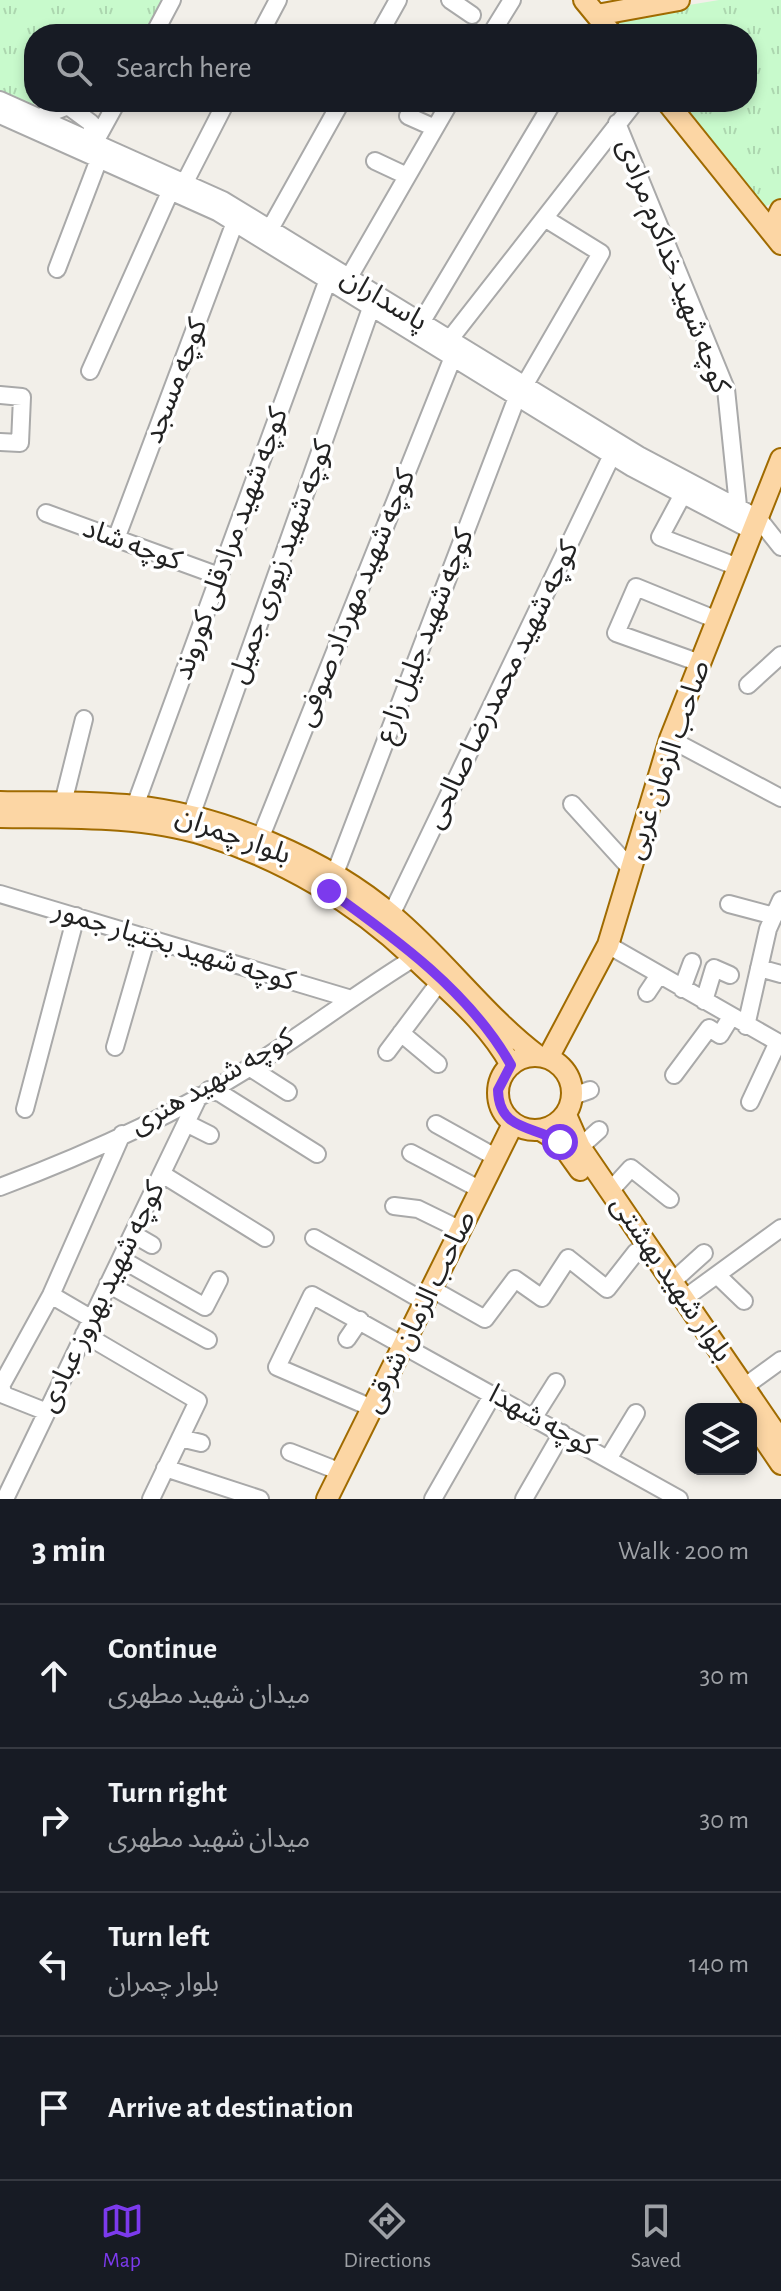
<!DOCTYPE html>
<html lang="en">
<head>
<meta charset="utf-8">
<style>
	body { margin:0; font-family:"Alegreya Sans","Noto Sans Arabic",sans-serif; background:#242831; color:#f1f3f6 }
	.controls { position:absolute; right:24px; bottom:24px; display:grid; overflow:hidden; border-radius:16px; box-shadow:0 4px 12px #0003 }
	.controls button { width:72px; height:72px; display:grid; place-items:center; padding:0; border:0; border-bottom:2px solid #363941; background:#171b24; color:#f1f3f6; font:40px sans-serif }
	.stop { position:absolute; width:24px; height:24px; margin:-18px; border:6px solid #7c3aed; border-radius:50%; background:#fff }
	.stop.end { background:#7c3aed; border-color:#fff; box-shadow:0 2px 8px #0008 }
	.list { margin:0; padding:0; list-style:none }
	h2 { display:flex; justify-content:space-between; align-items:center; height:104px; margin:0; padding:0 32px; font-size:34px }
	h2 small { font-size:26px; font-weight:400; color:#9ea1a6 }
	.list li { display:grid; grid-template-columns:52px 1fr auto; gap:24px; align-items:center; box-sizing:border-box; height:144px; padding:0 32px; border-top:2px solid #363941 }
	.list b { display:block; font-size:30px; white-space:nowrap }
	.list p { margin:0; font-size:26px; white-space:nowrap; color:#9ea1a6 }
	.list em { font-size:26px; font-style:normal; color:#9ea1a6 }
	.icon { flex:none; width:44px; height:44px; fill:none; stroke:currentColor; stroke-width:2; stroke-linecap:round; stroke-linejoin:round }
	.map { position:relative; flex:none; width:781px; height:1499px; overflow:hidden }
	.search { position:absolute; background:#171b24; box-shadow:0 4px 12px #0003; left:24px; right:24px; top:24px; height:88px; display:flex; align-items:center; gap:20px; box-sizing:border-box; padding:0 28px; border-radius:32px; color:#9ea1a6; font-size:30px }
	.sheet { height:680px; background:#171b24 }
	nav { display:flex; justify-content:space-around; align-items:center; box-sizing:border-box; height:112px; border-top:2px solid #363941; background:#171b24; font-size:22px; color:#9ea1a6 }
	nav a { display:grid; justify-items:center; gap:4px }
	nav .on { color:#7c3aed }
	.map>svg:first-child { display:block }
</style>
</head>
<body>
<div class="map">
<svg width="781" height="1499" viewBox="0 0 781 1499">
	<defs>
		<pattern id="park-tufts" width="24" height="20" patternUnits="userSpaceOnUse" patternTransform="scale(2)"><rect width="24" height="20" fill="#c8facc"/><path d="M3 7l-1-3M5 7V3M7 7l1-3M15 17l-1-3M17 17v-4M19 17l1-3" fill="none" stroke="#acd6af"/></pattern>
	</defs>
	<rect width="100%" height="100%" fill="#f2efe9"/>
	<!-- park -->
	<path fill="url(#park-tufts)" d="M0,0H162L144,34H34V105L0,91Z
		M719,0H781V198L761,209L676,102H747V34H623L610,18Z"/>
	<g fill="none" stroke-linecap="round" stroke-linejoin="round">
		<!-- minor casing -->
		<g stroke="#a9a9a9" stroke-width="20">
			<path id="minor" d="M450,0L472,15
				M154,34L172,0
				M260,34L278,0
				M379,34L398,0
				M491,34L512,0
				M0,100L223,200L639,455L758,518L781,547
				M0,115L217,212L632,468L752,531
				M408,116L435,128
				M40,117L68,106L91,123L95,142
				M617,123L726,389L738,506
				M95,142L117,102
				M375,161L407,176
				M185,182L226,102
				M270,229L341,102
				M57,269L99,159
				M348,279L450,102
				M421,323L553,102
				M450,339L635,102
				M90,371L170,192
				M524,386L601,253L546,219
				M0,395L22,397L20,443L0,442
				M683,494L660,537L738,567
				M46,513L219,576
				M116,539L235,222
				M700,663L616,633L636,587L717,620
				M748,685L781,655
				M670,739L781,798
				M63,803L84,719
				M572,804L631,869
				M135,806L327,282
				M191,816L371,308
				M260,839L453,357
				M334,876L517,397
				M0,894L348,998
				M729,904L774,916
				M391,915L612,455
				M608,945L781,1044
				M759,968L781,974
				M682,989L692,962
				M647,993L659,975
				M704,1001L714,968L730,975
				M746,1026L768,929L781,900
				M401,1033L438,1064
				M115,1047L146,940
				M387,1052L441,980
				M249,1067L288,1092
				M674,1075L709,1028L720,1035L731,1017
				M209,1090L220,1093L317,1154
				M573,1096L590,1090
				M750,1102L778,1042
				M25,1109L76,916
				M186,1123L210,1135
				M436,1124L497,1158
				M580,1147L599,1130
				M411,1153L481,1190
				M162,1174L265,1238
				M0,1187C88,1154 177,1114 257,1063C310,1029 360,991 414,958
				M610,1191L631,1168L670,1199
				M394,1206L418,1209L461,1230
				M133,1234L152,1245
				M314,1238L425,1302
				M121,1259L205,1307L219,1280
				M717,1275L744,1301
				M673,1281L704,1253
				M108,1284L208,1340
				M432,1289L485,1319L515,1279L542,1298L568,1258L607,1289L636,1252
				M51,1295L92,1319
				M685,1298L781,1228
				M84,1334L198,1401L151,1499
				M347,1339L360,1320
				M744,1387L781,1360
				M372,1408L277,1367L312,1295L679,1499
				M47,1412L4,1395L1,1386L51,1295L122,1134
				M534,1417L556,1382
				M180,1438L201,1443
				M290,1452L341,1472
				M608,1459L636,1413
				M165,1468L260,1499
				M5,1499L199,1096
				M433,1499L493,1394
				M524,1499L562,1433"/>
		</g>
		<!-- major casing -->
		<g stroke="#a06b00" stroke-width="24">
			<path id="major" d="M584,0L612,34
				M597,15L679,0
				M667,102L781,244
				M771,231L781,210
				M0,802C44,803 90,801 134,806C221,815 327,859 394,917C445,960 485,1016 538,1056
				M0,817C67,818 140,815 205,835C283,859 355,902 413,957C448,991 487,1021 511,1065
				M498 1093a37 37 0 1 1 74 0a37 37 0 1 1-74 0Z
				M548,1058L608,945L670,739L781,459
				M566,1115L580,1147L781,1441
				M542,1131L560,1142L580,1170
				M758,1430L781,1464
				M327,1499L513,1124"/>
		</g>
		<!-- minor -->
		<use href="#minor" stroke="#fff" stroke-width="16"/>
		<!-- major -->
		<use href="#major" stroke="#fcd6a4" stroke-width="20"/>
	</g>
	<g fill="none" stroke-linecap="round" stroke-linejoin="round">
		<!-- route -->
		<path stroke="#7c3aed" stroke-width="10" d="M329,891C395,938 470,992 511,1065L498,1090C499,1131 533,1125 560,1142"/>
	</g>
	<g text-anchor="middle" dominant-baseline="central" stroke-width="7" stroke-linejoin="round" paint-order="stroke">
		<!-- street labels -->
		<g font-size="28" fill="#222" stroke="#fff">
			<text transform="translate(673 266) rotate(69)">کوچه شهید خداکرم مرادی</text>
			<text transform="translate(384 300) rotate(31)">پاسداران</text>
			<text transform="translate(176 381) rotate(-69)">کوچه مسجد</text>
			<text transform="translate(231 544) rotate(-70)">کوچه شهید مرادقلی کوروند</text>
			<text transform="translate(132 545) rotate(20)">کوچه شاد</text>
			<text transform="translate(281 562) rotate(-70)">کوچه شهید زیوری جمیل</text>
			<text transform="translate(356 598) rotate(-68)">کوچه شهید مهرداد صوفی</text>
			<text transform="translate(425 636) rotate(-69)">کوچه شهید جلیل زارع</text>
			<text transform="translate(502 685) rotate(-64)">کوچه شهید محمدرضا صالحی</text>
			<text transform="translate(668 760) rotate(-71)">صاحب الزمان غربی</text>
			<text transform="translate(233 836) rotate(20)">بلوار چمران</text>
			<text transform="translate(174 946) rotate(17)">کوچه شهید بختیار جمور</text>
			<text transform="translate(212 1082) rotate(-30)">کوچه شهید هنری</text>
			<text transform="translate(671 1279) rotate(56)">بلوار شهید بهشتی</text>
			<text transform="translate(102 1297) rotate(-64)">کوچه شهید بهروز عبادی</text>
			<text transform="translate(420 1312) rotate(-64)">صاحب الزمان شرقی</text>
			<text transform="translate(542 1421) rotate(29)">کوچه شهدا</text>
		</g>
	</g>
</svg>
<div class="controls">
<button><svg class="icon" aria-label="layers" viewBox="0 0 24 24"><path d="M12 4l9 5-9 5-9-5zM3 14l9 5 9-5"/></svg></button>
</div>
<div class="stop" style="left:560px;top:1142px"></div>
<div class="stop end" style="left:329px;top:891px"></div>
<div class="search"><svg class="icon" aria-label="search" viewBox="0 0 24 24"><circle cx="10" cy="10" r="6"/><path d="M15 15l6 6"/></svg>Search here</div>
</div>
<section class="sheet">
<h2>3 min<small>Walk · 200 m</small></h2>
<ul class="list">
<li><svg class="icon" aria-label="ahead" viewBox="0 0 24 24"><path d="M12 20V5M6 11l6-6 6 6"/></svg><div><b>Continue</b><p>میدان شهید مطهری</p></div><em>30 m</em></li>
<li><svg class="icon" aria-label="right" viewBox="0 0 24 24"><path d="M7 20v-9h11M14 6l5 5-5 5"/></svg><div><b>Turn right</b><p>میدان شهید مطهری</p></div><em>30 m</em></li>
<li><svg class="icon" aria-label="left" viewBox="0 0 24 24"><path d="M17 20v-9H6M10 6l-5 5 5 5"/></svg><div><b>Turn left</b><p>بلوار چمران</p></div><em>140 m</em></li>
<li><svg class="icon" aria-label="arrive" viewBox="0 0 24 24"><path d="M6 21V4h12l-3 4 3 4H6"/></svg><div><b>Arrive at destination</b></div></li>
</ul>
</section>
<nav>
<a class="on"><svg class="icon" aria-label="map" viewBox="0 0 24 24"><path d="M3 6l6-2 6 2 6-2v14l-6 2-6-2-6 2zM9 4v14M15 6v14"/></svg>Map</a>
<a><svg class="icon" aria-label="directions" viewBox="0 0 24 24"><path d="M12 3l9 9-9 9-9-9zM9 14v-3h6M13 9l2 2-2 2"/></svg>Directions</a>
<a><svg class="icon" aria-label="saved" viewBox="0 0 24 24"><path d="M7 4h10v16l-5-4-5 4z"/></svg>Saved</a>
</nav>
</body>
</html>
